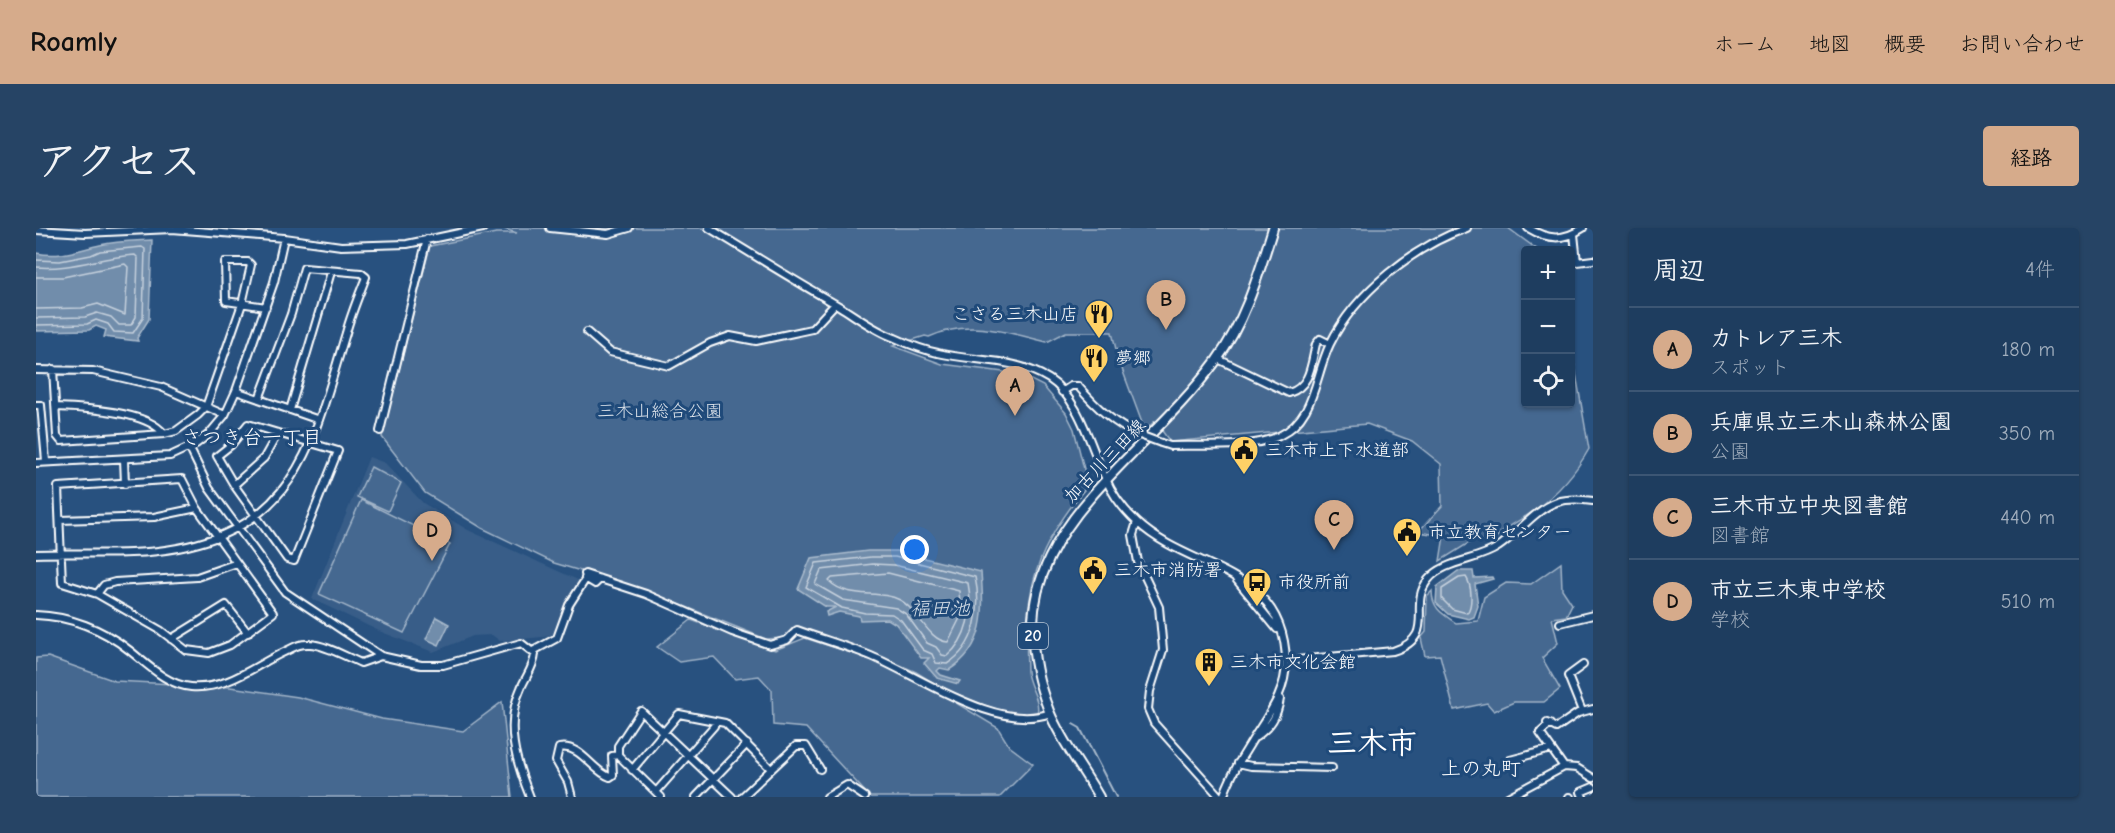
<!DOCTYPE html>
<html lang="ja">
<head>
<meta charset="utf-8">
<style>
	body { margin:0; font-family:"Comic Neue","Klee One",sans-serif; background:#264465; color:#f1f3f6 }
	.controls { position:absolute; right:18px; top:18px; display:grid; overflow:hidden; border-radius:6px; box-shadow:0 2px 4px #0004 }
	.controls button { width:54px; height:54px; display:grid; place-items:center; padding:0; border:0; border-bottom:2px solid #3c5674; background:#1e3d5f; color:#f1f3f6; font:30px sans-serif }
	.you { position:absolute; left:879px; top:322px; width:21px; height:21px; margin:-15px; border:4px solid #fff; border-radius:50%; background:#1a73e8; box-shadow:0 0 0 9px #1a73e833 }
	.badge { display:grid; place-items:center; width:39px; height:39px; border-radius:50%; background:#d6ab8b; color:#111; font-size:20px; font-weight:700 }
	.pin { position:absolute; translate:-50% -50px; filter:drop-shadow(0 2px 3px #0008) }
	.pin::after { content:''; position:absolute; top:32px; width:21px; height:18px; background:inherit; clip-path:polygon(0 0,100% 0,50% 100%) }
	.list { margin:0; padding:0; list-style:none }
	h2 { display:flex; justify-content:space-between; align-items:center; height:78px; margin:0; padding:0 24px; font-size:26px }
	h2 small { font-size:20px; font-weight:400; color:#a1aebd }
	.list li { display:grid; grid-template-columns:39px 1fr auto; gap:18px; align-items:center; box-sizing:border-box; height:84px; padding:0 24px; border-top:2px solid #3c5674 }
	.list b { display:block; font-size:22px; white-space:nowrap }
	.list p { margin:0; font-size:20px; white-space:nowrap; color:#a1aebd }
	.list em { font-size:20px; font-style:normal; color:#a1aebd }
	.icon { flex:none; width:33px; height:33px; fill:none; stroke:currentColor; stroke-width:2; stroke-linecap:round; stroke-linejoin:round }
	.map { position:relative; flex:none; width:1557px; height:569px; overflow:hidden; border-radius:6px }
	header { display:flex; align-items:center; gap:36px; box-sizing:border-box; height:84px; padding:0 30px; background:#d6ab8b; color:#111 }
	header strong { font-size:28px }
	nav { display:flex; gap:33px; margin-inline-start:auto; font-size:21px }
	.intro { display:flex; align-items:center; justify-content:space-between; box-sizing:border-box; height:144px; padding:0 36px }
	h1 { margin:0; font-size:42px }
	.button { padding:15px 27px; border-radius:6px; background:#d6ab8b; color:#111; font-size:21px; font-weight:700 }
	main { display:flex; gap:36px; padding:0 36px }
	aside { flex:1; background:#1e3d5f; border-radius:6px; box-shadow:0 2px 4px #0004 }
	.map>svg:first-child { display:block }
</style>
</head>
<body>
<header>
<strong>Roamly</strong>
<nav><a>ホーム</a><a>地図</a><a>概要</a><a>お問い合わせ</a></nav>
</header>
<div class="intro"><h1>アクセス</h1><a class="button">経路</a></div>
<main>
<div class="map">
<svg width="1557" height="569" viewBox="0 0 1557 569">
	<rect width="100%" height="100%" fill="#28517f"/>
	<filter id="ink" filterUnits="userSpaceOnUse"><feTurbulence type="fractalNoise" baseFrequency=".0167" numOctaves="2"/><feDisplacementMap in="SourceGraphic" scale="12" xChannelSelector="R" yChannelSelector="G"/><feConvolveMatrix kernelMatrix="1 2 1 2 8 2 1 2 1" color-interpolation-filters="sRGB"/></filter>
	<g filter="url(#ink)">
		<!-- built -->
		<path fill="#375d88" d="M333,229L349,235L387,275L432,302L544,353L516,408L464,413L456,407L437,408L397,424L343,403L276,371Z"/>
		<!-- green -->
		<path fill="#446890" stroke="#a2b4c8" stroke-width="1.5" d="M465,0H1472L1502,22H1490V176H1534L1535,117L1553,221C1539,246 1523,264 1500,281C1482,295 1470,297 1455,315L1439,311L1404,333L1408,308L1382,304L1406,278L1405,236L1376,213L1331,196L1134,214L1119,193L1109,203L1082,130L1076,104H1030L1011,114C971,104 933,91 893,109L889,108L857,118L906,136L983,146L1007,158L1030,185L1038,201L1052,257C999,322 988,359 991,443C992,459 1005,471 1001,486H971L906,460L880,444L832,423L761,399L749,410L730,411L608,362L518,335L446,300L389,265L346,209L394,18L460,5H481Z
			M335,239L365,255L352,283L321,269Z
			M325,272L414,316L368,405L283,366Z
			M1525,335L1526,361L1536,376L1530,388L1516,390L1522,415L1506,430L1524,461L1508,474H1478L1458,483L1451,475L1418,482L1404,427L1389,428L1385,410L1390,404L1391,368L1396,363C1396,381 1407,386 1420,395L1442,393L1448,369L1470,355L1495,356Z
			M655,392L739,422L769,410L831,430L892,458L962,500L973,518L997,536L964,569H834L770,500L737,497L736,462L723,448L699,451L678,429L643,434L621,419Z
			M12,429L79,453L194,459L262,469L346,491L427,503L466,474L476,569H0V430Z"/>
		<!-- water -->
		<path fill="#718dab" stroke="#aabbcd" stroke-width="1.5" d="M116,12L113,91L101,110L102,113L68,109L70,102L60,98L53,102L0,103V25C26,30 41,22 64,17C81,13 99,13 116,12Z
			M832,323H860L945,344C948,383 950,419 913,442L904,440L901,443L905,447L924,453L922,456L901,450L888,435L893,430H885L860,396L852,391L824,392L823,388L803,384L791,388L790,384L800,379H790L762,361L775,330Z
			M1422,343H1437L1438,350L1456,349L1457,351L1439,356L1442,378L1438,389L1433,391L1412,386L1400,375L1401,359Z
			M400,389L413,396L403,417L390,411Z"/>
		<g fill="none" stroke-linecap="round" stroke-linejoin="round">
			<!-- shore -->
			<path stroke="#c6d1dd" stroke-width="1.5" d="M0,32L24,33L55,27L64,23L106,19L109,21L107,90L97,105L78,104L72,96L60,92L51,96L0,97
				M0,39C35,42 64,29 99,27L102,30L100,89L95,97H83L75,89L61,85L49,89L0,90
				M0,49H27L89,36L92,39L89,87L62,76L46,80L0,81
				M835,329H859L939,349C946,380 940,418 911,436L900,435L896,426L887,422L865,392L856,386L829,385L806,380L770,359L780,335Z
				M837,336L858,337L932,355C937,380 932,411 911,428L906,427L900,419L891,415L870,386L860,380L807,372L779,356L785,342Z
				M852,345L923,363L925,388L912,414C892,413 882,381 864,372C843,361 812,372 793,353L796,350Z
				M1423,350L1430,349C1436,358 1437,377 1431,385L1416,381L1406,371V361Z"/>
			<!-- stream -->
			<path stroke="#aabbcd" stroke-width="2" d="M1037,496L1044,500L1080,569"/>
			<!-- minor casing -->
			<g stroke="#fff" stroke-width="10">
				<path id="minor" d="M514,0L572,6L593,0
					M673,0C716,26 759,53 803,78C821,89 839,103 859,110C872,116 887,122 902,125C940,134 978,129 1013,151C1044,171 1054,218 1069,249C1076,266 1088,282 1101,294C1154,344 1248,338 1250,433C1250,467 1230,489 1214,516C1203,533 1194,550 1187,569
					M1492,0C1512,12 1527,13 1547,0
					M0,2L49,5L136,1L248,10L305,18L371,16L447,0
					M1538,6L1541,34L1557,32
					M551,104L574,124L633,138L674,115L694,108L720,113L776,101L799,76
					M1182,131L1253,165C1275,158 1275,136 1280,116L1284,111L1294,116
					M17,141L21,208L25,213L128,206L140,203L162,187L170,179L206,76L215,37L212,34H189L190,73L230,79
					M0,142L57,143L125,159L189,187
					M200,163L283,192
					M1026,164L1035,158H1042C1058,177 1078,196 1101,206
					M0,177H5L10,233
					M20,179C47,180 112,183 128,206
					M254,182L295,44
					M212,196L302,223L258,333L251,331L198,257L181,228L195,217Z
					M344,203L391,11
					M1125,215L1134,218C1164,217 1216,221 1243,208C1280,190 1278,149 1294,116C1319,65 1378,18 1431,0
					M153,219L173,260L249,364L345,428L385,437H407L485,415L499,426C498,439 490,448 485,460C468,497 480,534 494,569
					M88,231L89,256
					M0,235L134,228L160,216L173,206L189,187L200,163L238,54L248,10
					M146,251L161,280L237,385L194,417L173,425L150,422L124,402L61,366L26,355L22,259Z
					M198,257L228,230L242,205
					M24,292L118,289L161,280
					M1101,294L1097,307L1102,334L1123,379L1127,422L1114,463L1112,481L1118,495L1184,569
					M0,326C46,324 96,329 142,320C264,297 279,206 310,105C315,86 323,67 330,49L325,45L268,40L255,86L223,171
					M549,346L610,366L696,404L734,417L751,412L761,402C785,411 811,418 835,428C883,448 963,505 1014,485
					M549,350L559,356L564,351
					M1200,351L1241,401
					M61,366L68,357L79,354L161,349L201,335
					M0,387C33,388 67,401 93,422C111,436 131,457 155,459C190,462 218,438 248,424C257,420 263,415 274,416C290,417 310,429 325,435L345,428
					M1524,395L1557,387
					M135,411L190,377L212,405
					M497,423L521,410L533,377L549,352
					M1250,433L1357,423C1403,408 1371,378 1392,352C1408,332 1442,333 1462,319C1482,306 1498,282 1521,274C1533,270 1545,271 1557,273
					M1546,483L1532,448L1547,437
					M1511,495L1520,500L1542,485L1557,481
					M1514,496L1504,505L1528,539
					M1220,509C1235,498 1241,489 1244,471
					M1474,532L1515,521
					M1202,535L1215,538L1296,540
					M596,542L643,486L689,495L735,541
					M620,564L678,498L679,493
					M536,569L532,554L520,533L523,520C544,515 557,544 574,549L577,547L576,528L582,527
					M625,569L582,527V518L605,483L696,569
					M660,569L711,516
					M706,569L760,518H770L784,541
					M791,569L811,557L829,569
					M1472,569L1528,539L1541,540L1557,550
					M1533,569H1534
					M1547,569L1545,564L1557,559"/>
			</g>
			<!-- major casing -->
			<g stroke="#fff" stroke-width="12">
				<path id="major" d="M1063,569C1047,541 1025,513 1013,483C947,313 1096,247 1180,133C1209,94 1223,45 1237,0"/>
			</g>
			<!-- minor -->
			<use href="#minor" stroke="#1f4a7a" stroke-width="6"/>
			<!-- major -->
			<use href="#major" stroke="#1f4a7a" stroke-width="8"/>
			<!-- minor-bridge casing -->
			<g stroke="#fff" stroke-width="10" stroke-linecap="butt">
				<path id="minor-bridge" d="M1101,206L1125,215"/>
			</g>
			<!-- minor-bridge -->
			<use href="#minor-bridge" stroke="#1f4a7a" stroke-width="6"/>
		</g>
	</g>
	<!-- icons -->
	<defs>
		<g id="restaurant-pin" transform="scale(1.5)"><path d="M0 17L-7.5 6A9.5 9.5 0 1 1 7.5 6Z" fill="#ffd166" stroke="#1f4a7a"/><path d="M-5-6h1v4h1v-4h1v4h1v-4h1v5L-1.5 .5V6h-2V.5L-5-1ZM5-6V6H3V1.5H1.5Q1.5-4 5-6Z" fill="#111"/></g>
		<g id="civic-pin" transform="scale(1.5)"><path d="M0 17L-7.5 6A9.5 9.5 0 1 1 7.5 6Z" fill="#ffd166" stroke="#1f4a7a"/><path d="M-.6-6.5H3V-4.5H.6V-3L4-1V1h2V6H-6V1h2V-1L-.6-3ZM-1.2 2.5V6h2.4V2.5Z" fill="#111"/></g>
		<g id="bus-pin" transform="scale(1.5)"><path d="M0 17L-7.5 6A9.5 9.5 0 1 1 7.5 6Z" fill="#ffd166" stroke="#1f4a7a"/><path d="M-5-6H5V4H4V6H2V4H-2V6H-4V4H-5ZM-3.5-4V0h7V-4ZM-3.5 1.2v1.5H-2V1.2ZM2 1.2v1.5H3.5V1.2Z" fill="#111"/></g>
		<g id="building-pin" transform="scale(1.5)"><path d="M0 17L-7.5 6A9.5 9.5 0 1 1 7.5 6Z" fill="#ffd166" stroke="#1f4a7a"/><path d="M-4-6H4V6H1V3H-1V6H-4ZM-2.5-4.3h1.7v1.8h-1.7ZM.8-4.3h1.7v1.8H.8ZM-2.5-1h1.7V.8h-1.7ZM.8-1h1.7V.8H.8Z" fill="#111"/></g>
	</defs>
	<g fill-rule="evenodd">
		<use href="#restaurant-pin" x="1063" y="86"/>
		<use href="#restaurant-pin" x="1058" y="130"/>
		<use href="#civic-pin" x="1208" y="222"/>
		<use href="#civic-pin" x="1371" y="304"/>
		<use href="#civic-pin" x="1057" y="342"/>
		<use href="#bus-pin" x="1221" y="354"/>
		<use href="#building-pin" x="1173" y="434"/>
	</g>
	<g text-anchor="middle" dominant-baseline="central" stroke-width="6" stroke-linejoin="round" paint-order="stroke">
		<!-- shield labels -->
		<rect fill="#1f4a7a" stroke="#bcc9d7" stroke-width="1.5" x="982" y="395" width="30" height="26" rx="4.5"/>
		<g font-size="16" font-weight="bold" fill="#fff">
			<text x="997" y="408">20</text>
		</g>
		<!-- poi labels -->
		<g font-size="18" fill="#fff" stroke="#1f4a7a" text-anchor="start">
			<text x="1042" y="86" text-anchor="end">こさる三木山店</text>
			<text x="1079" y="130">夢郷</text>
			<text x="1229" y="222">三木市上下水道部</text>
			<text x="1392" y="304">市立教育センター</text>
			<text x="1078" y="342">三木市消防署</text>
			<text x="1242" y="354">市役所前</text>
			<text x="1194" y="434">三木市文化会館</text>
		</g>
		<!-- park labels -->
		<g font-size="18" fill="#dae1e9" stroke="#1f4a7a">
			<text x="624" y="183">三木山総合公園</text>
		</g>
		<!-- street labels -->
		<g font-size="18" fill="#fff" stroke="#1f4a7a">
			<text transform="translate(1069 233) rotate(-46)">加古川三田線</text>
		</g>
		<!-- neighbourhood labels -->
		<g font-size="20" fill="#fff" stroke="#1f4a7a">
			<text x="216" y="209">さつき台一丁目</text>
			<text x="1445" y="540">上の丸町</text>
		</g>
		<!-- water labels -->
		<g font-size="20" font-style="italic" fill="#d4dde6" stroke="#1f4a7a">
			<text x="904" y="380">福田池</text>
		</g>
		<!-- town labels -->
		<g font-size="30" font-weight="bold" fill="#fff" stroke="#1f4a7a">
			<text x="1336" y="515">三木市</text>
		</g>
	</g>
</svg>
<div class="controls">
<button>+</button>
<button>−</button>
<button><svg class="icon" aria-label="locate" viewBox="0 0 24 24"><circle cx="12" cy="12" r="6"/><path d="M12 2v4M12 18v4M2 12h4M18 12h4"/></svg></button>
</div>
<div class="you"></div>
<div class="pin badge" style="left:979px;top:188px">A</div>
<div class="pin badge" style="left:1130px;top:102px">B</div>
<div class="pin badge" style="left:1298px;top:322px">C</div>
<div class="pin badge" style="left:396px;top:333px">D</div>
</div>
<aside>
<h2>周辺<small>4件</small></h2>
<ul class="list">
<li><span class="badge">A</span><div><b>カトレア三木</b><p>スポット</p></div><em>180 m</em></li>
<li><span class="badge">B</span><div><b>兵庫県立三木山森林公園</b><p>公園</p></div><em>350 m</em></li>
<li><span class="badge">C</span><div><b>三木市立中央図書館</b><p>図書館</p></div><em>440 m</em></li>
<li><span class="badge">D</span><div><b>市立三木東中学校</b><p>学校</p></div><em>510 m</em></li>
</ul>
</aside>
</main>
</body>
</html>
